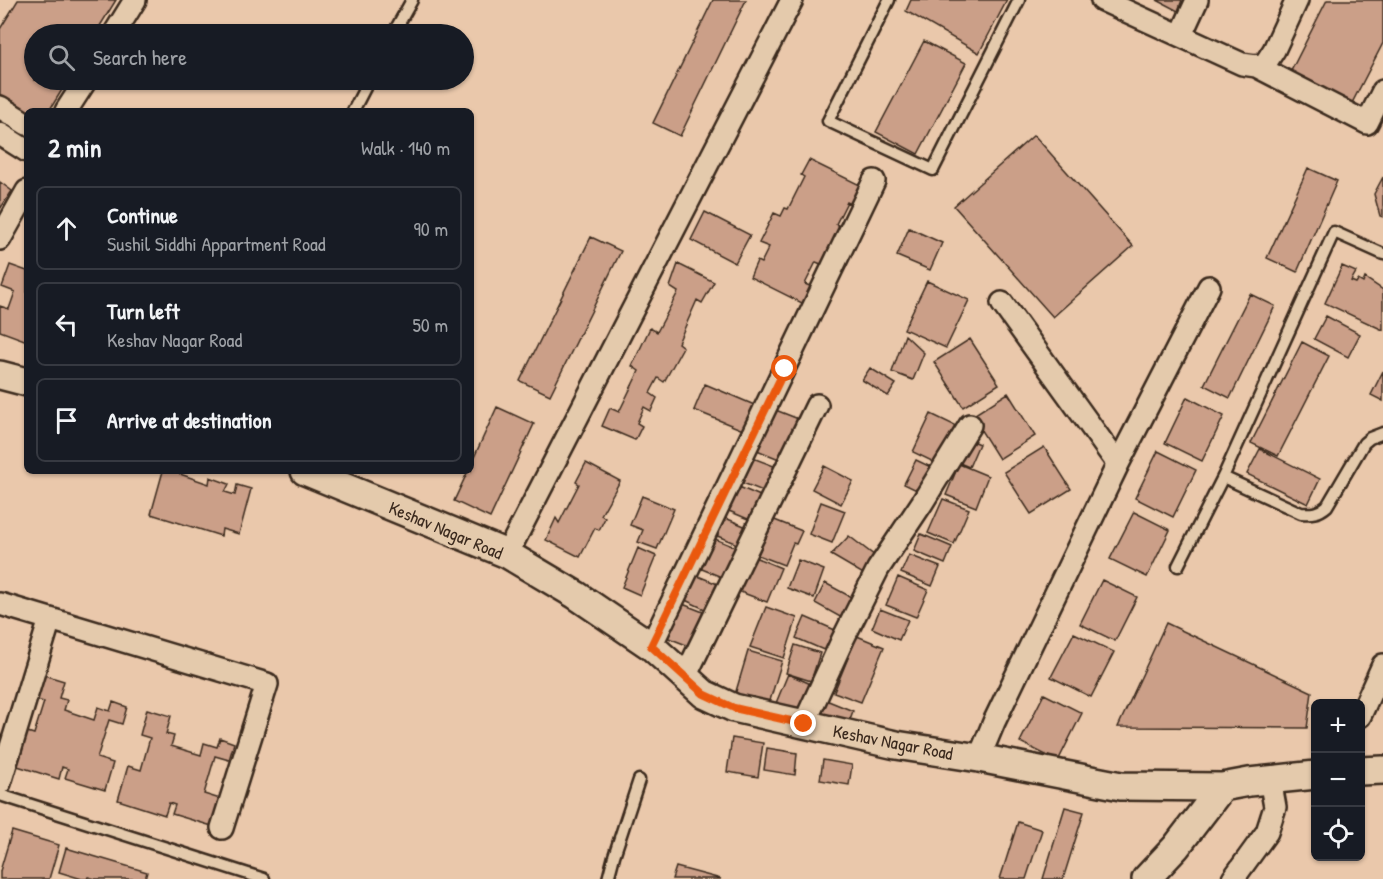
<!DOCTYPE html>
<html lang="en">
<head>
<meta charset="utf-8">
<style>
	body { margin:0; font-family:"Patrick Hand",sans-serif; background:#242831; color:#f1f3f6 }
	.controls { position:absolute; right:18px; bottom:18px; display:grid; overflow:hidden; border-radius:9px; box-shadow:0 2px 4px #0004 }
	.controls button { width:54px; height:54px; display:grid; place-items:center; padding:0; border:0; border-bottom:2px solid #363941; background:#171b24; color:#f1f3f6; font:30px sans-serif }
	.stop { position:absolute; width:18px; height:18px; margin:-14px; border:4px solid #ea580c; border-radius:50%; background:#fff }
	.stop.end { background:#ea580c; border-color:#fff; box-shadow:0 2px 6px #0008 }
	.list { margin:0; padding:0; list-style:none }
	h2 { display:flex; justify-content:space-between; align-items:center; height:78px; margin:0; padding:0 24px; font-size:26px }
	h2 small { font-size:20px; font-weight:400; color:#9ea1a6 }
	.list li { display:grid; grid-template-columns:39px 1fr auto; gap:18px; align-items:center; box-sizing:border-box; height:84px; margin:0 12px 12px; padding:0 12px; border:2px solid #363941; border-radius:9px }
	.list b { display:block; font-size:22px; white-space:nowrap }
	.list p { margin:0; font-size:20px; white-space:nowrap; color:#9ea1a6 }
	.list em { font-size:20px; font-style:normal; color:#9ea1a6 }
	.icon { flex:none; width:33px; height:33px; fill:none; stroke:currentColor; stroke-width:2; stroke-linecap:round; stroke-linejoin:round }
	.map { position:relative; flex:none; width:1383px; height:879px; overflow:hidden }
	.search { position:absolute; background:#171b24; box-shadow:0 2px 4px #0004; left:24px; top:24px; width:450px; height:66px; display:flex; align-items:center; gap:15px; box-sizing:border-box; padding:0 21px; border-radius:33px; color:#9ea1a6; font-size:22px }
	.panel { position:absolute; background:#171b24; box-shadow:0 2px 4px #0004; left:24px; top:108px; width:450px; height:366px; border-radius:9px }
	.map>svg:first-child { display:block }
</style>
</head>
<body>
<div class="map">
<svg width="1383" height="879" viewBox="0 0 1383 879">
	<rect width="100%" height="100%" fill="#eac8ab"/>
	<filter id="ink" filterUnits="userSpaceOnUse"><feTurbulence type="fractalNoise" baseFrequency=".0167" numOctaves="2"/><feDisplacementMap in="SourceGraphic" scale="12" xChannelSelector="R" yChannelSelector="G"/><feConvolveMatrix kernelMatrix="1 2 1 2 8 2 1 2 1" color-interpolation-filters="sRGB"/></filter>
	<g filter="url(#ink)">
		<!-- building -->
		<path fill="#cb9f88" stroke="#3b2a1e" stroke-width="1.5" d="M18,0H116L95,34H34V80H68L49,111H27V118L0,102V29Z
			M713,0H746L680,136L653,123Z
			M911,0H1007L979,53L906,11Z
			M1157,0H1182L1178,11Z
			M1327,0H1383V43L1352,103L1291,71Z
			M924,41L966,63L918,154L876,132Z
			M1034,135L1133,246L1053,317L954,206Z
			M809,160L862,186L853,205L847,202L836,224L840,226L821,264L816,262L805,284L812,287L804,304L750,277L757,261L761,263L769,247L759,243L774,213L781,216L785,208L788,209L804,177L801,175Z
			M1308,168L1337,181L1297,272L1267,258Z
			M1383,177V217L1380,216L1374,194Z
			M0,182L12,191L0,209Z
			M705,212L750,235L735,263L691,240Z
			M909,228L942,243L930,270L897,256Z
			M591,237L621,251L550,395L520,381Z
			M678,264L714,282L702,303L697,300L678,343L683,347L664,382L658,378L650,393L657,398L651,411L644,407L637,423L642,426L635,440L602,426L610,408L619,412L639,371L632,366L650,328L657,332L678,292L670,287Z
			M10,265L27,271V341L0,331V306L9,309L15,292L2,287Z
			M1342,266L1356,272L1351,281L1356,283L1358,280L1363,283L1365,278L1383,290V330L1325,303Z
			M927,281L969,300L946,348L904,329Z
			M1250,294L1275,306L1230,398L1204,385Z
			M1326,316L1360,334L1348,357L1314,339Z
			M905,335L924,353L913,380L892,372Z
			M970,339L999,384L963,407L934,362Z
			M1302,342L1329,356L1278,456L1251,443Z
			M870,368L896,384L888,396L862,380Z
			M1383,371V401L1371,395Z
			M705,384L759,407L748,432L694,410Z
			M1008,393L1035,436L999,459L972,416Z
			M1187,397L1224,416L1202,461L1165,443Z
			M497,407L534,424L490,518L454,501L468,471H471V464Z
			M773,409L801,420L784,461L757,450Z
			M931,414L956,426L938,464L913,452Z
			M967,439L979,444L969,467L957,462Z
			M1044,447L1071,489L1031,514L1004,472Z
			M1260,449L1320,479L1308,504L1247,474Z
			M1158,451L1196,470L1173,517L1135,498Z
			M753,458L784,470L773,495L743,483Z
			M916,460L935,469L923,493L904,484Z
			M586,463L620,481L601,515L605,518L599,530L595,528L580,557L546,540L556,518L559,523L579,484L576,482Z
			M959,464L988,476L976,507L946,495Z
			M824,466L853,481L841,504L812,489Z
			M163,471H181L180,474L209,484L210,477L229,484L225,492L235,495L237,485L251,489L239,534L222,529L221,536L151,514Z
			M739,487L765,498L755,522L729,511Z
			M642,496L674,509L657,549L638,542L643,530L630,525Z
			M943,499L969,509L954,544L928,533Z
			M821,502L845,511L832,543L809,534Z
			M1134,512L1170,530L1147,577L1110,559Z
			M723,517L749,528L742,546L715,535Z
			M772,519L802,531L796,544L793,543L784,565L758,555Z
			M921,534L952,547L945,564L914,551Z
			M849,536L875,556L865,575L831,555Z
			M710,537L737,548L724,578L697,567Z
			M638,548L656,556L640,595L622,587Z
			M909,555L940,567L932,586L901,573Z
			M752,556L781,568L767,602L738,591Z
			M798,560L824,570L814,598L787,588Z
			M693,574L720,585L709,611L683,599Z
			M898,577L928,590L916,617L886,605Z
			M1102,580L1137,597L1115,641L1080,624Z
			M825,583L853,598L842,618L815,603Z
			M680,603L703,612L689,646L666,637Z
			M766,607L797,618L784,658L750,647Z
			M880,609L908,620L899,640L872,628Z
			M805,617L835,630L826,651L796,638Z
			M1166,623L1312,692L1307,728L1118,727Z
			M1074,633L1114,652L1091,697L1051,677Z
			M857,636L884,647L861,702L834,692Z
			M795,645L820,653L811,681L786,673Z
			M748,651L782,661L768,707L734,698Z
			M41,674L64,681L59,698L67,700L64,710L94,720L98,707L110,711L113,702L127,707L122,724L109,720L97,758L113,763L105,790L65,778L68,769L62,767L59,779L11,764L21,730L34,734L44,702L33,699Z
			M788,674L813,685L801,713L776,703Z
			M1044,694L1082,713L1058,761L1020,742Z
			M821,698L853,711L845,733L812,719Z
			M147,709L171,716L166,734L174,736L171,746L201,755L204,743L217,747L220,738L234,743L229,760L215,756L204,794L220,799L212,826L172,814L175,805L169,803L165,815L118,800L128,766L141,770L150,738L140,735Z
			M732,738L763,743L758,777L727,772Z
			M767,748L797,753L795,775L764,770Z
			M823,760L852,765L849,785L820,780Z
			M1065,807L1084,812L1063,879H1043Z
			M1018,822L1042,830L1026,879H1000Z
			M12,831L59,845L49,879H0V871Z
			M66,848L147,872L145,879H95L88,877L87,879H82L59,872Z
			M676,867L721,879H672Z"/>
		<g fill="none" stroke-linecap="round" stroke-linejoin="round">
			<!-- service casing -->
			<g stroke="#3b2a1e" stroke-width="15">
				<path id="service" d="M889,0L828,121L933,170L1019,0
					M393,34L412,0
					M353,111L369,80
					M1223,477L1301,513C1312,514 1319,513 1327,506L1364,443L1370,438L1383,433
					M1178,566L1223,477L1334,232L1383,254
					M0,795L264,879
					M608,879L614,856L639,780"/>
			</g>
			<!-- minor casing -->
			<g stroke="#3b2a1e" stroke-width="26">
				<path id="minor" d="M1102,0L1242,64L1256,66L1265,64L1274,50L1297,0
					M114,34L135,0
					M1181,35L1197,0
					M1256,66L1367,123L1383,91
					M0,107L27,124
					M66,111L86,80
					M0,134L27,151
					M0,239L27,191
					M1002,303L1118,464
					M507,554L792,0
					M0,604L267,684L222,828
					M651,646L874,181
					M685,677L817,405
					M1360,716L1383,665
					M804,724L843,639L878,569L922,503L970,425
					M979,758L994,722L1118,464L1209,287
					M0,783L50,619
					M1233,879L1267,832L1275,807L1270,779"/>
			</g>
			<!-- tertiary casing -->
			<g stroke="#3b2a1e" stroke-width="32">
				<path id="tertiary" d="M0,375L27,382
					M305,471L507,554L576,595L651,646L704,694L734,708L896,745L979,758L1121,786L1222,787
					M1360,771L1383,770
					M1146,879L1176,847L1222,787L1249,782L1316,775"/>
			</g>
			<!-- service -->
			<use href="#service" stroke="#e4caac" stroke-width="10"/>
			<!-- minor -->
			<use href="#minor" stroke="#e4caac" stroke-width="21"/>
			<!-- tertiary -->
			<use href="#tertiary" stroke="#e4caac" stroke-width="27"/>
		</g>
	</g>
	<g fill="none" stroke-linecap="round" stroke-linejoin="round" filter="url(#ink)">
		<!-- route -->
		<path stroke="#ea580c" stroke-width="8" d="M785,369L651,646L704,694L734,708L804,724"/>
	</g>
	<g text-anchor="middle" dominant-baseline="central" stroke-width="5" stroke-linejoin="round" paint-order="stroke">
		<!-- street labels -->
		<g font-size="18" fill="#3b2a1e" stroke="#e4caac">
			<text transform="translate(446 530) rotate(23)">Keshav Nagar Road</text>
			<text transform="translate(893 742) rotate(11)">Keshav Nagar Road</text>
		</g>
	</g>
</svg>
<div class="controls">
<button>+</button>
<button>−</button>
<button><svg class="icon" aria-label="locate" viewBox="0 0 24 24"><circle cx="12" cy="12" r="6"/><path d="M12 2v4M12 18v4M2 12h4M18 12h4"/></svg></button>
</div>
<div class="stop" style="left:785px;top:369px"></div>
<div class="stop end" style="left:804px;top:724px"></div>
<div class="search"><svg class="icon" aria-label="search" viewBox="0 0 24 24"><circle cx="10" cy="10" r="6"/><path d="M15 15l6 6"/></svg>Search here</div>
<section class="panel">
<h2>2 min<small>Walk · 140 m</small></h2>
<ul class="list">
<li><svg class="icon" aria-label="ahead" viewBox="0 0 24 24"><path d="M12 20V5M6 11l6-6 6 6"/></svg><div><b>Continue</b><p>Sushil Siddhi Appartment Road</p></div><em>90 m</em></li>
<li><svg class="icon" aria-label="left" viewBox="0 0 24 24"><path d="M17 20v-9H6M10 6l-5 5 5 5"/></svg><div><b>Turn left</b><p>Keshav Nagar Road</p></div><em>50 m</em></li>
<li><svg class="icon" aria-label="arrive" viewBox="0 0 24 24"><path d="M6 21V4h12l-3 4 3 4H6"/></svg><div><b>Arrive at destination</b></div></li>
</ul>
</section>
</div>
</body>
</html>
